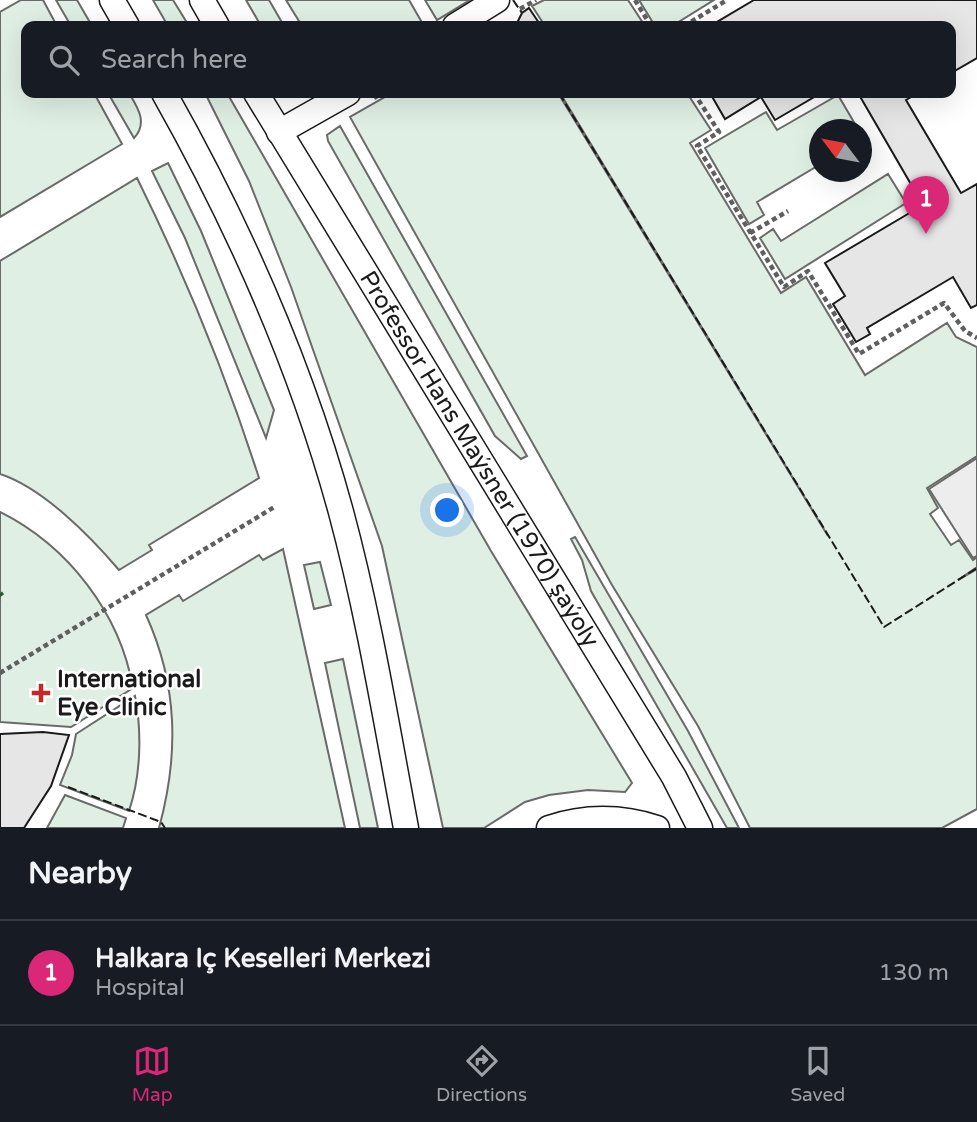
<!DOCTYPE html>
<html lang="en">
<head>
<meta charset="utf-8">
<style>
	body { margin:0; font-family:"Varela Round",sans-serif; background:#242831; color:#f1f3f6 }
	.compass { position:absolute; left:809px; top:119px; width:63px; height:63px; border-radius:50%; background:#171b24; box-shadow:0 7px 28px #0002; rotate:302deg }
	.you { position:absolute; left:448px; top:511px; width:24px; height:24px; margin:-18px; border:5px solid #fff; border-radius:50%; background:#1a73e8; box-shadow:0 0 0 10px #1a73e833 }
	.badge { display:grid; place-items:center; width:46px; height:46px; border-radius:50%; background:#db2777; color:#fff; font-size:23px; font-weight:700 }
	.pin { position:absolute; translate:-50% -58px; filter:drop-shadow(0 2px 4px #0008) }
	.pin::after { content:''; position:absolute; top:37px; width:24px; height:21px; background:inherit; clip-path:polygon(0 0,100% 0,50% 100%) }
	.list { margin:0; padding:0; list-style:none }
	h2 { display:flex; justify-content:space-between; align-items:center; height:91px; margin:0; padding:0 28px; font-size:30px }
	h2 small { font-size:23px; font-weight:400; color:#9ea1a6 }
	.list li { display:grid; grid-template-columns:46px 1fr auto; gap:21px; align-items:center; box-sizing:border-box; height:105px; padding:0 28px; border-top:2px solid #363941 }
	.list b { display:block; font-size:26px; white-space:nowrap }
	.list p { margin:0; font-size:23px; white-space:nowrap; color:#9ea1a6 }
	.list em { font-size:23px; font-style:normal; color:#9ea1a6 }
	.icon { flex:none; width:38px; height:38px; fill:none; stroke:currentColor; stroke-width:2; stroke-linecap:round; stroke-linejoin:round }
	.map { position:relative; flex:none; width:977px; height:828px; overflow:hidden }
	.search { position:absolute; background:#171b24; box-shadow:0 7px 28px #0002; left:21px; right:21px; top:21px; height:77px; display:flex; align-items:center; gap:18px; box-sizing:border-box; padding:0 24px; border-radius:14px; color:#9ea1a6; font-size:26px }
	.sheet { height:196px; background:#171b24 }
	nav { display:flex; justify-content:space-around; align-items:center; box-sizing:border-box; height:98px; border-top:2px solid #363941; background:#171b24; font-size:19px; color:#9ea1a6 }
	nav a { display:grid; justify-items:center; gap:4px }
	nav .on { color:#db2777 }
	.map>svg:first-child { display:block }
</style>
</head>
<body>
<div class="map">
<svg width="977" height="828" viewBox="0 0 977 828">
	<rect width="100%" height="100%" fill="#fff"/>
	<!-- green -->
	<path fill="#e0efe3" stroke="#6a6a6a" stroke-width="2" d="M21,0H43L57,26H26V93H94L122,144L0,217V12Z
		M56,0H77L92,26H71Z
		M153,0H173L189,26H168Z
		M246,0H269L284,26H261Z
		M286,0H409L424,26H302Z
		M425,0H470L437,20Z
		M544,0H628L645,26H545L532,6Z
		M639,0H714L672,26H655Z
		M108,93H129C138,108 148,123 134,138Z
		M205,93H227L491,551L632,783L625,792L588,790L549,795L525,802L484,828H443L382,546L291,287L249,181Z
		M392,93H558L828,536L560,93H687L711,130L690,143L781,293L806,277L865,375L947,323L956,337L977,347V456L927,488L938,508L930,514L951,545L959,540L973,560L977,557V567L958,580L977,569V809L942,828H750L698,726L612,585L350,117Z
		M838,95L858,129L820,130L819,165L757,202L764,215L749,224L705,148L766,112L777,130Z
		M340,126L527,456L521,459L495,436L328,141L327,135Z
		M168,163L201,231L274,410L266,438L185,238L152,171Z
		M888,174L906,203L785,279L760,238L773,229L781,241Z
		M137,178C185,275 226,375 259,478L149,545L152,550L119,570C90,536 43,488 0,474V261Z
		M0,512C68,546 120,613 133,688L71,727L0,722Z
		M575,537L688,731L739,828H727L591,591L582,560L571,539Z
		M283,549L345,828H159C179,755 178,685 146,615L179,595L183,601L259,555L263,560Z
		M320,562L331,605L314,609L304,565Z
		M343,659L378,828H360L325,663Z
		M135,696C142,732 141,775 129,811L60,785L72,755L76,734Z
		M65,795L126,818L123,828H47Z"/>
	<!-- parking -->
	<path fill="#ededed" stroke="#6a6a6a" stroke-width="2" d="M977,458V556L973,558L929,489Z"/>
	<!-- building -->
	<path fill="#e6e6e6" stroke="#1a1a1a" stroke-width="2" d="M754,0H977V58L951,73V26H719L717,22Z
		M529,8L541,26H518L517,23L522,13Z
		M710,93H821L775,120L761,97L725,119Z
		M858,93H918L906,100L961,193L977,184V305L971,308L953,277L867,328L870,334L856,342L833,304L845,296L825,263L923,205Z
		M43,732L69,735L51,786L24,828H0V734Z"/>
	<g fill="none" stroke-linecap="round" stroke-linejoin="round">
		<!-- minor casing -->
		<g stroke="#1a1a1a" stroke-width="27">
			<g id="minor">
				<path d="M112,0L127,26"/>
				<path d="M202,0L217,26"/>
				<path d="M455,26L497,0"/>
				<path d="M164,93C238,224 301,365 341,512C369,616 386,722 406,828"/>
				<path id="s1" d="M256,93L674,777L700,828"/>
				<path d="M279,132L348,93"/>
				<path d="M549,828C584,816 622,816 657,828"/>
			</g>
		</g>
		<!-- path -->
		<path stroke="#5f5f5f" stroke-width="4.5" stroke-dasharray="5 3.5" stroke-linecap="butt" d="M635,0L651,26
			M520,9L536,0
			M684,26L727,0
			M694,93L719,132L697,146L784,287L808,271L859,354L944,303L965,331L977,338
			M374,98L383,93
			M750,233L788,211
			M0,673L276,506"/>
		<!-- minor -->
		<use href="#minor" stroke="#fff" stroke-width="24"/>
		<!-- hedge -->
		<path stroke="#2b5a34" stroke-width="5" stroke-dasharray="3.5 5" stroke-linecap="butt" d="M0,593L3,597L0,599"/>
		<!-- fence -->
		<path stroke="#1a1a1a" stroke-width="2" stroke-dasharray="9 3.5" stroke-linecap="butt" d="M513,0L522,13
			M559,93L884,627L977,568
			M68,787L161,822L165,828"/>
	</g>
	<!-- markers -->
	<path fill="#c62828" stroke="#fff" stroke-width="2.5" d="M37.5 682.5h7v7h7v7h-7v7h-7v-7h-7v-7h7z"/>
	<g text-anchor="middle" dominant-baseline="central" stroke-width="5" stroke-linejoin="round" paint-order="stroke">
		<!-- street labels -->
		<g font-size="24" fill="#1a1a1a" stroke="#fff">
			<text stroke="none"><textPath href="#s1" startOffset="429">Professor Hans Maýsner (1970) şaýoly</textPath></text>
		</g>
		<!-- poi labels -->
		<g font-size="24" font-weight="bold" fill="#1a1a1a" stroke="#fff" text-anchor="start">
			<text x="57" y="679">International<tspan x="57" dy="28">Eye Clinic</tspan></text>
		</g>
	</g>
</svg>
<svg class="compass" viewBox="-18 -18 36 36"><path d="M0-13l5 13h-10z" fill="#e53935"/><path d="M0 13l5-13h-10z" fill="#9ea1a6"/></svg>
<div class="you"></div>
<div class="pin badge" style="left:926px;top:234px">1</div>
<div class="search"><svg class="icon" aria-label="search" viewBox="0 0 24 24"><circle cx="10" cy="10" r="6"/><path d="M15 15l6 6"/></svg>Search here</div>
</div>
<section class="sheet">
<h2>Nearby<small></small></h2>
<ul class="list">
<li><span class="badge">1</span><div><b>Halkara Iç Keselleri Merkezi</b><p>Hospital</p></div><em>130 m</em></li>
</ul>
</section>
<nav>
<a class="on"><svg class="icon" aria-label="map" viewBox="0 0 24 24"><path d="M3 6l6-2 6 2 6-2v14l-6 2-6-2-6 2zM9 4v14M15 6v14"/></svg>Map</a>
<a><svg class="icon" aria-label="directions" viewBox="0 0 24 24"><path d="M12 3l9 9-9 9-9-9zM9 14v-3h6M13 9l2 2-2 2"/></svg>Directions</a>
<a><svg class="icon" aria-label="saved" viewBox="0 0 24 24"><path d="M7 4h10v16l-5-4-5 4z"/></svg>Saved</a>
</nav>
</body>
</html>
